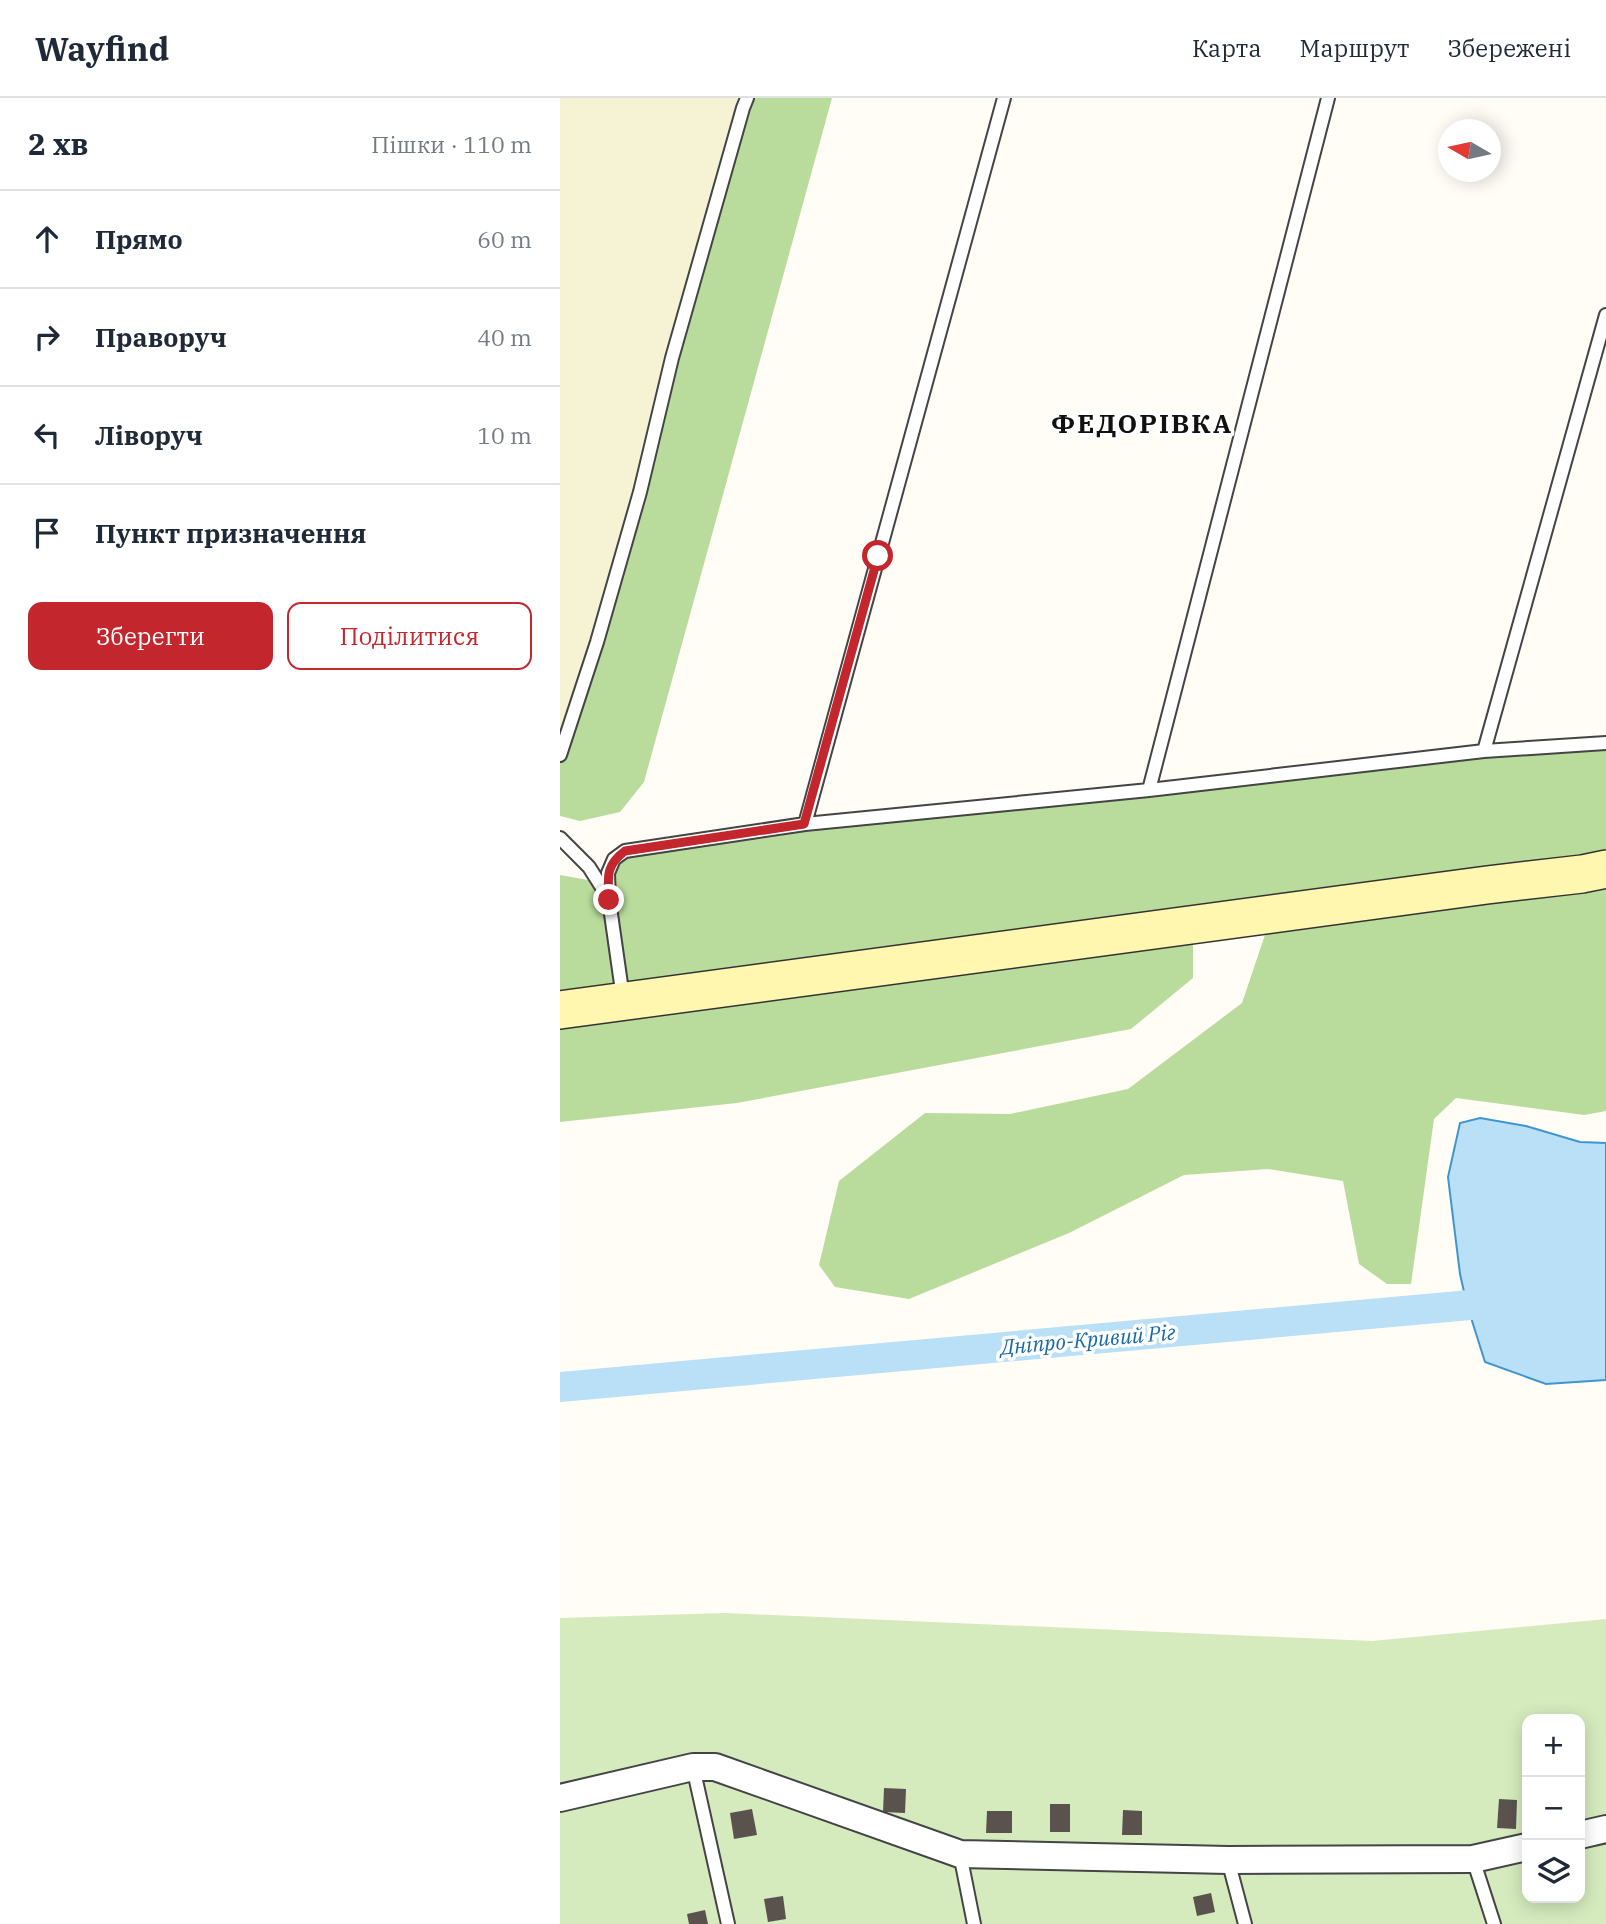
<!DOCTYPE html>
<html lang="uk">
<head>
<meta charset="utf-8">
<style>
	body { margin:0; font-family:"IBM Plex Serif",serif; background:#f2f2f3; color:#1f2937 }
	.controls { position:absolute; right:21px; bottom:21px; display:grid; overflow:hidden; border-radius:14px; box-shadow:0 4px 18px #0003 }
	.controls button { width:63px; height:63px; display:grid; place-items:center; padding:0; border:0; border-bottom:2px solid #e0e1e3; background:#fff; color:#1f2937; font:35px sans-serif }
	.compass { position:absolute; left:878px; top:21px; width:63px; height:63px; border-radius:50%; background:#fff; box-shadow:0 4px 18px #0003; rotate:279deg }
	.stop { position:absolute; width:21px; height:21px; margin:-16px; border:5px solid #c4262e; border-radius:50%; background:#fff }
	.stop.end { background:#c4262e; border-color:#fff; box-shadow:0 2px 7px #0008 }
	.list { margin:0; padding:0; list-style:none }
	h2 { display:flex; justify-content:space-between; align-items:center; height:91px; margin:0; padding:0 28px; font-size:30px }
	h2 small { font-size:23px; font-weight:400; color:#747a83 }
	.list li { display:grid; grid-template-columns:46px 1fr auto; gap:21px; align-items:center; box-sizing:border-box; height:98px; padding:0 28px; border-top:2px solid #e0e1e3 }
	.list b { display:block; font-size:26px; white-space:nowrap }
	.list em { font-size:23px; font-style:normal; color:#747a83 }
	.actions { display:flex; gap:14px; padding:21px 28px }
	.actions a { flex:1; padding:16px 0; border:2px solid #c4262e; border-radius:14px; text-align:center; font-size:24px; color:#c4262e }
	.actions .main { background:#c4262e; color:#fff }
	.icon { flex:none; width:38px; height:38px; fill:none; stroke:currentColor; stroke-width:2; stroke-linecap:round; stroke-linejoin:round }
	.map { position:relative; flex:none; width:1046px; height:1826px; overflow:hidden }
	header { display:flex; align-items:center; gap:42px; box-sizing:border-box; height:98px; padding:0 35px; background:#fff; border-bottom:2px solid #e0e1e3 }
	header strong { font-size:33px }
	nav { display:flex; gap:38px; margin-inline-start:auto; font-size:24px }
	main { display:flex }
	aside { flex:1; background:#fff }
	.map>svg:first-child { display:block }
</style>
</head>
<body>
<header>
<strong>Wayfind</strong>
<nav><a>Карта</a><a>Маршрут</a><a>Збережені</a></nav>
</header>
<main>
<aside>
<h2>2 хв<small>Пішки · 110 m</small></h2>
<ul class="list">
<li><svg class="icon" aria-label="ahead" viewBox="0 0 24 24"><path d="M12 20V5M6 11l6-6 6 6"/></svg><div><b>Прямо</b></div><em>60 m</em></li>
<li><svg class="icon" aria-label="right" viewBox="0 0 24 24"><path d="M7 20v-9h11M14 6l5 5-5 5"/></svg><div><b>Праворуч</b></div><em>40 m</em></li>
<li><svg class="icon" aria-label="left" viewBox="0 0 24 24"><path d="M17 20v-9H6M10 6l-5 5 5 5"/></svg><div><b>Ліворуч</b></div><em>10 m</em></li>
<li><svg class="icon" aria-label="arrive" viewBox="0 0 24 24"><path d="M6 21V4h12l-3 4 3 4H6"/></svg><div><b>Пункт призначення</b></div></li>
</ul>
<div class="actions"><a class="main">Зберегти</a><a>Поділитися</a></div>
</aside>
<div class="map">
<svg width="1046" height="1826" viewBox="0 0 1046 1826">
	<rect width="100%" height="100%" fill="#fffdf5"/>
	<!-- farmland -->
	<path fill="#f6f3d4" d="M0,0H187L0,657Z"/>
	<!-- green -->
	<path fill="#d5ebbd" fill-rule="evenodd" d="M166,1515L812,1543L1046,1521V1826H0V1520ZM967,1621H1020V1800H967Z"/>
	<!-- forest -->
	<path fill="#b9dc9c" d="M187,0H272L84,684L60,714L20,723L0,718V657Z
		M1046,638V1013L1024,1017L896,1000L874,1021L851,1186H827L799,1166L783,1083L708,1071L624,1077L509,1135L349,1201L275,1189L259,1167L279,1083L365,1015L450,1016L568,991L682,905L712,816L633,827V880L571,931L177,1005L0,1024V777L39,784L65,753Z"/>
	<!-- water -->
	<path fill="#b9e0f7" stroke="#3f96cf" stroke-width="2" d="M920,1020L966,1028L1020,1044L1046,1045V1282L986,1286L925,1264L907,1207L900,1176L888,1079L900,1025Z"/>
	<g fill="none" stroke-linecap="round" stroke-linejoin="round">
		<!-- canal -->
		<path stroke="#b9e0f7" stroke-width="30" d="M0,1289L921,1206L945,1196"/>
	</g>
	<!-- building -->
	<path fill="#5a524d" d="M324,1690L346,1691L345,1715L323,1714Z
		M939,1701L957,1702L956,1731L937,1730Z
		M490,1706H510V1734H490Z
		M192,1711L197,1737L174,1741L170,1715Z
		M563,1712L582,1713V1737H562Z
		M427,1713H452V1735H426Z
		M651,1795L655,1814L637,1818L633,1799Z
		M223,1798L226,1821L208,1824L204,1801Z
		M145,1812L148,1826H129L127,1816Z"/>
	<g fill="none" stroke-linecap="round" stroke-linejoin="round">
		<!-- service casing -->
		<g stroke="#444" stroke-width="16">
			<path id="service" d="M924,653L1046,217
				M0,657L37,544L80,394L112,260L183,10L187,0
				M589,692L768,0
				M245,726L444,0
				M0,740L29,769L48,799
				M63,900L49,802L48,775L54,761L65,753L245,726L589,692L924,653L1046,645
				M133,1669L168,1826
				M400,1756L414,1826
				M913,1761L934,1826
				M668,1762L685,1826"/>
		</g>
		<!-- minor casing -->
		<g stroke="#444" stroke-width="30">
			<path id="minor" d="M0,1700L133,1669H155L400,1756L668,1762L913,1761L967,1749
				M1020,1737L1046,1731"/>
		</g>
		<!-- secondary casing -->
		<g stroke="#333" stroke-width="40">
			<path id="secondary" d="M0,912L927,787L1022,776L1046,771"/>
		</g>
		<!-- service -->
		<use href="#service" stroke="#fff" stroke-width="12"/>
		<!-- minor -->
		<use href="#minor" stroke="#fff" stroke-width="26"/>
		<!-- secondary -->
		<use href="#secondary" stroke="#fff6b0" stroke-width="37"/>
	</g>
	<g fill="none" stroke-linecap="round" stroke-linejoin="round">
		<!-- route -->
		<path stroke="#c4262e" stroke-width="9" d="M49,802C48,779 45,768 65,753L244,726L318,458"/>
	</g>
	<g text-anchor="middle" dominant-baseline="central" stroke-width="7" stroke-linejoin="round" paint-order="stroke">
		<!-- water labels -->
		<g font-size="21" font-style="italic" fill="#1768a6" stroke="#fff">
			<text transform="translate(528 1241) rotate(-5)">Дніпро-Кривий Ріг</text>
		</g>
		<!-- district labels -->
		<g font-size="26" font-weight="bold" letter-spacing="2" fill="#111" stroke="#fff">
			<text x="582" y="325">ФЕДОРІВКА</text>
		</g>
	</g>
</svg>
<div class="controls">
<button>+</button>
<button>−</button>
<button><svg class="icon" aria-label="layers" viewBox="0 0 24 24"><path d="M12 4l9 5-9 5-9-5zM3 14l9 5 9-5"/></svg></button>
</div>
<svg class="compass" viewBox="-18 -18 36 36"><path d="M0-13l5 13h-10z" fill="#e53935"/><path d="M0 13l5-13h-10z" fill="#747a83"/></svg>
<div class="stop" style="left:318px;top:458px"></div>
<div class="stop end" style="left:49px;top:802px"></div>
</div>
</main>
</body>
</html>
